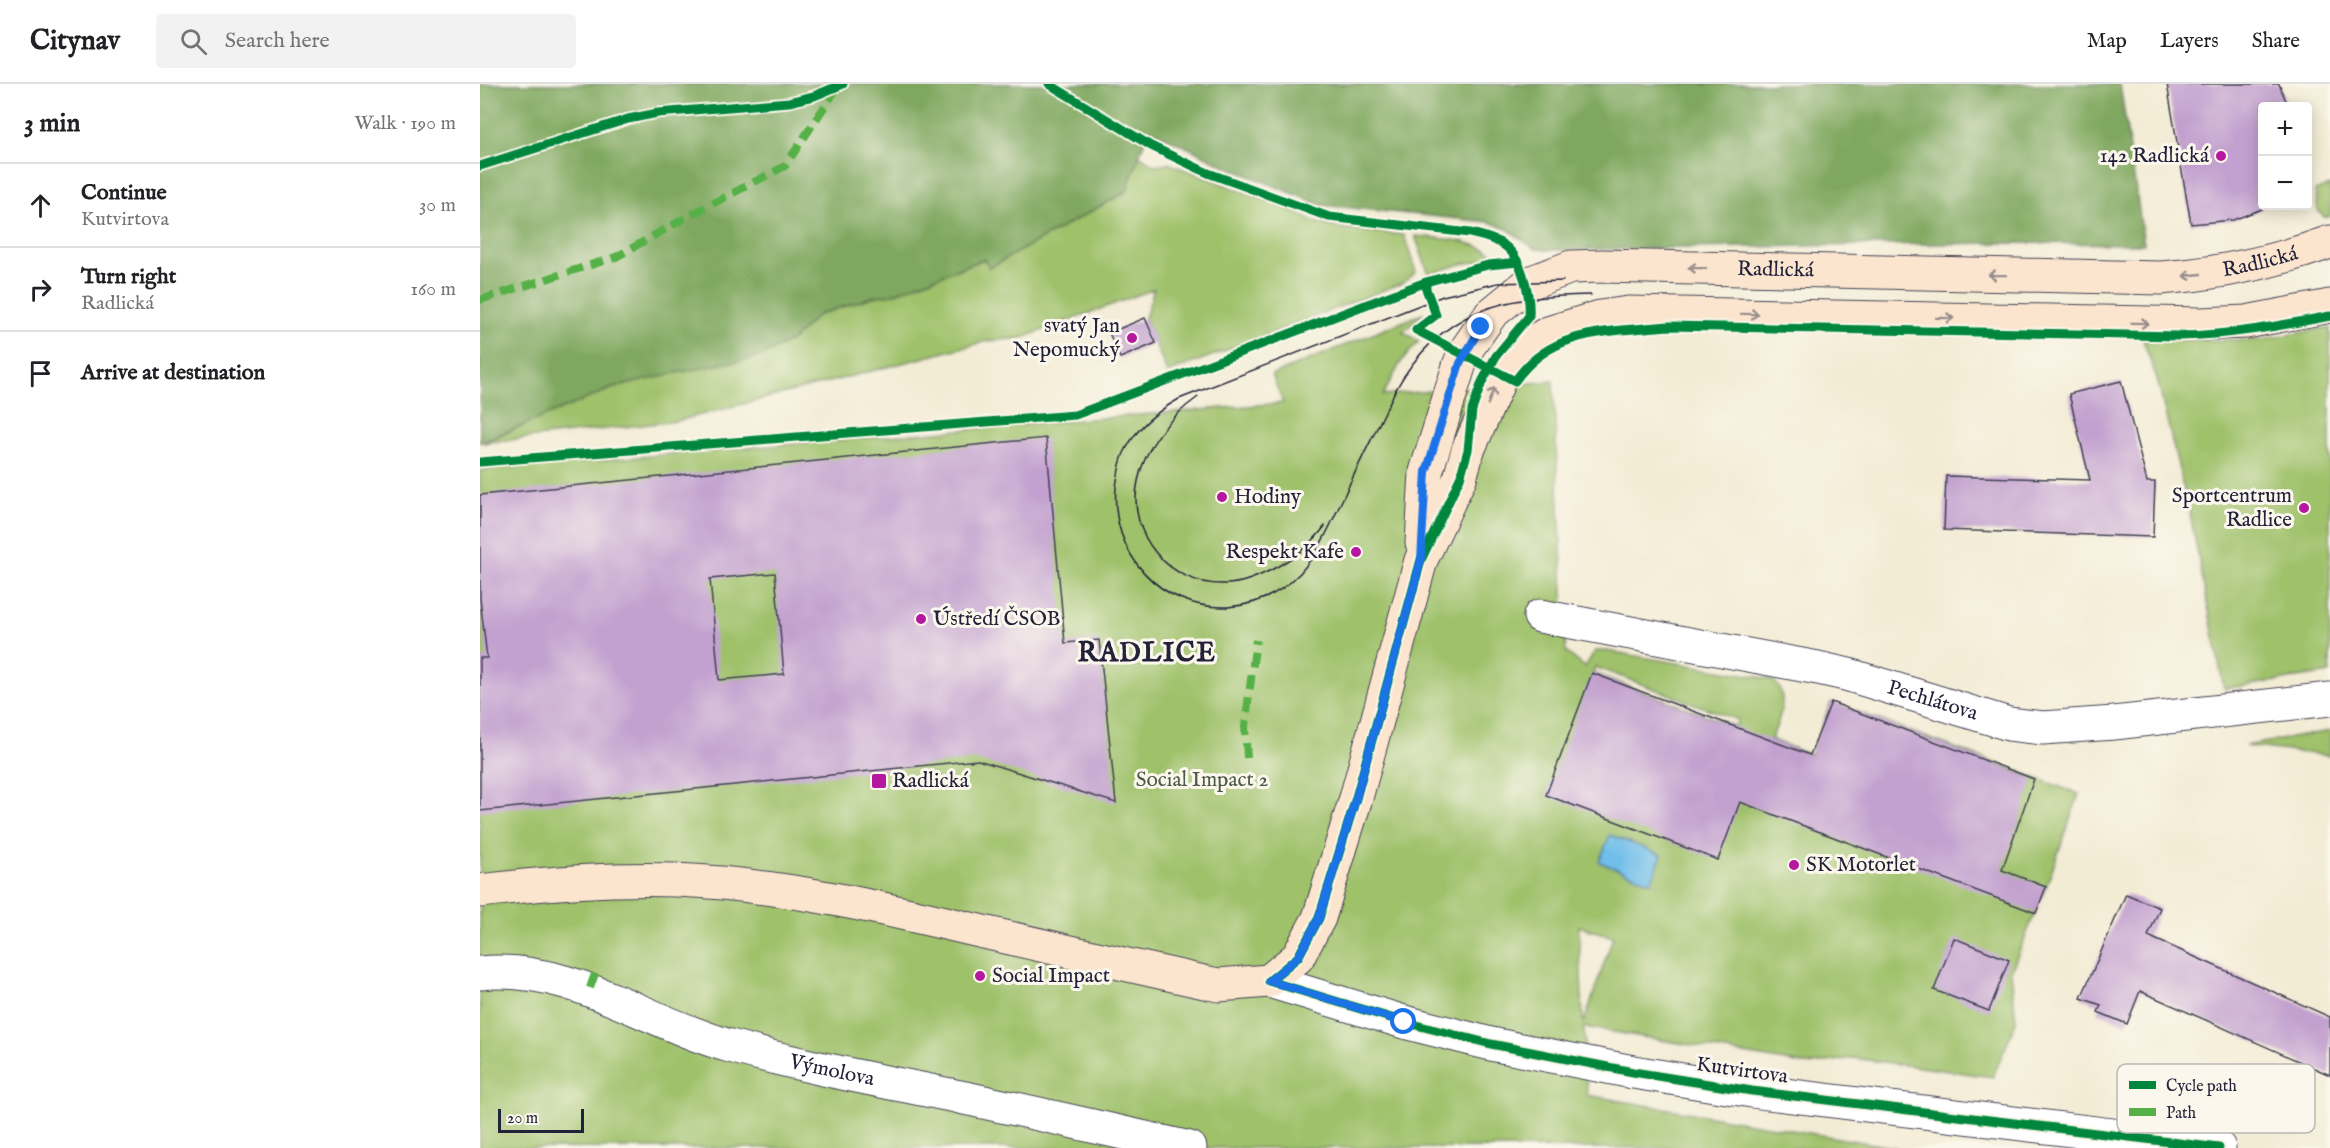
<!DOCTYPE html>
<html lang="en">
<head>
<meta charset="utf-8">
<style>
	body { margin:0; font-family:"IM FELL English",serif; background:#f2f2f2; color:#202124 }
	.controls { position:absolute; right:18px; top:18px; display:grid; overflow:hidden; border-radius:6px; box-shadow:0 3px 15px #0003 }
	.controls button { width:54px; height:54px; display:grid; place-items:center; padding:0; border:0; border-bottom:2px solid #e0e0e0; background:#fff; color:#202124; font:30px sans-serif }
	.scale { position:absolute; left:18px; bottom:15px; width:86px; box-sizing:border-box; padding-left:6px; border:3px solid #22223b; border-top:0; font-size:16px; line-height:21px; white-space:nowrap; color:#22223b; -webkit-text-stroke:4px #fbf7ec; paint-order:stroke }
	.stop { position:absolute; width:18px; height:18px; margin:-14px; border:4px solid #1a73e8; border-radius:50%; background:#fff }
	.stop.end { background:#1a73e8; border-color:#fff; box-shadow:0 2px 6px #0008 }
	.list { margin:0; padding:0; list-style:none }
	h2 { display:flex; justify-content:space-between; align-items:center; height:78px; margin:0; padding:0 24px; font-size:26px }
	h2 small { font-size:20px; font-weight:400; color:#757577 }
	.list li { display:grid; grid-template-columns:39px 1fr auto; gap:18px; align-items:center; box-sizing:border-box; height:84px; padding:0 24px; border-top:2px solid #e0e0e0 }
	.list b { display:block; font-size:22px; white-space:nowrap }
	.list p { margin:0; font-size:20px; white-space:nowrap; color:#757577 }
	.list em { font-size:20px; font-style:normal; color:#757577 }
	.icon { flex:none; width:33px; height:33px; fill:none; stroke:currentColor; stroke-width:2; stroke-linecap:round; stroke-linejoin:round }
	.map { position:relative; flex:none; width:1850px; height:1064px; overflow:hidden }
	header { display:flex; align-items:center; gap:36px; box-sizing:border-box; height:84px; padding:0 30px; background:#fff; border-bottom:2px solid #e0e0e0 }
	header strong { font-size:28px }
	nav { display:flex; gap:33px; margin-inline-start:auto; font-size:21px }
	.search { width:420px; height:54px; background:#f2f2f2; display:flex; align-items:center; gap:15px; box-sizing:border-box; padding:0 21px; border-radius:6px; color:#757577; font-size:22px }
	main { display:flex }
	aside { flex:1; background:#fff }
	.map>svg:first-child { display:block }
</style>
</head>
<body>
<header>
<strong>Citynav</strong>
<div class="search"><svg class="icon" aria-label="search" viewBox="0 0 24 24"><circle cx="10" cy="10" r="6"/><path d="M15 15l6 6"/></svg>Search here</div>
<nav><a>Map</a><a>Layers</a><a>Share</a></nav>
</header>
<main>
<aside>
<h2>3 min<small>Walk · 190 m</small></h2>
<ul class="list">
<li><svg class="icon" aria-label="ahead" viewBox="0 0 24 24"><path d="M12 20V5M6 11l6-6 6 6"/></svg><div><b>Continue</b><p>Kutvirtova</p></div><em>30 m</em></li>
<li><svg class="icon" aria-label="right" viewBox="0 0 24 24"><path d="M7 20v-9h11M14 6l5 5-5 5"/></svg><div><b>Turn right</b><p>Radlická</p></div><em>160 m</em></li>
<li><svg class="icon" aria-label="arrive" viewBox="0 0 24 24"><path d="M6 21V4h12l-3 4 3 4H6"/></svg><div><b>Arrive at destination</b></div></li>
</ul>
</aside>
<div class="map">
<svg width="1850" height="1064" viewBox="0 0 1850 1064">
	<rect width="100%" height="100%" fill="#fbf7ec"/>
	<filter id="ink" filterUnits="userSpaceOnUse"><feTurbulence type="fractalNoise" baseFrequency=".0167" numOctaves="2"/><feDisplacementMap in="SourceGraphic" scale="12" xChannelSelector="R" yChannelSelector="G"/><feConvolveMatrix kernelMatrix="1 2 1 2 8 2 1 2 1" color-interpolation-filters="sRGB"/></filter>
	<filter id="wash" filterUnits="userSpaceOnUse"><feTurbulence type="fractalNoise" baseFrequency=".008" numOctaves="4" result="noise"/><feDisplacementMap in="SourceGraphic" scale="24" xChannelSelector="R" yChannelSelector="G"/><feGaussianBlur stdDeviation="1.35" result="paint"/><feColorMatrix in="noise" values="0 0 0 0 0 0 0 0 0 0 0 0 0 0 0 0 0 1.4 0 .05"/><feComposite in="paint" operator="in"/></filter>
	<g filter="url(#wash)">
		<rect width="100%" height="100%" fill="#f3ecd5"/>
		<!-- green -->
		<path fill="#9fc16a" stroke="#607252" stroke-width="1.5" fill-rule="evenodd" d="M659,71L674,81L688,79L803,123L841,140L859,144L924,151L936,188L922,199L687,289L665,234L674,205L542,254L508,257L197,337L3,359L94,319L133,304L311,257L338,231L392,213L412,210L505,175L509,184L646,108Z
			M1850,101V133H1844L1838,127L1835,107Z
			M935,152C965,155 995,155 1019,174L981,180L949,190Z
			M944,229L923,248L939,257L921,278L903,311L1073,297L1086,568L1105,583L1115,567H1127L1274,592C1280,593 1288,594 1293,597C1311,609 1298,640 1291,655L1330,671L1351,618L1599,710L1566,803L1531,887L1536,938L1513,993L1373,974L1329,981L1104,943L1107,1011L1417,1064H0V386L803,319L792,291ZM1115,583L1258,636V637L1255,642L1113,589ZM1099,842L1133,853L1104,938L1103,937Z
			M1850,243V589L1744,605L1711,435L1677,295L1663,256H1780Z
			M1850,647V672L1765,662Z"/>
		<!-- forest -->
		<path fill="#7fa75e" stroke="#50644c" stroke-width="1.5" d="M0,0H1640L1664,160L1518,159L1068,166L1055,165L1027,145L1009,138L841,121L750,84L669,45L646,108L509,184L504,175L412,210L392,213L338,231L311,257L278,273L191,290L133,304L0,359Z"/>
		<!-- water -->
		<path fill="#6fbeea" stroke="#487092" stroke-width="1.5" d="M1130,751L1182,771L1171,798L1119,778Z"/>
		<g id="blocks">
			<!-- building -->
			<path fill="#c2a0cf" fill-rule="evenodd" d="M1687,0H1799L1808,22H1782V125L1753,136L1711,140Z
				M665,234L676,259L640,274L629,249Z
				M1641,297L1667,398H1675L1673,453L1464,446L1466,392L1610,396L1589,310Z
				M566,354L585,559L619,556L636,719L498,676L0,727V574H7L0,514V411ZM295,489L304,590L239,596L230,495Z
				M1112,589L1330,671L1351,618L1554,695L1522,786L1566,803L1556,829L1260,718L1238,776L1066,711Z
				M1646,810L1680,824L1668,852L1850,933V991L1660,907L1647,940L1618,928L1621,921L1601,914Z
				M1474,854L1529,876L1509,927L1454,906Z"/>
		</g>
	</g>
	<g filter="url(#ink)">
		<use href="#blocks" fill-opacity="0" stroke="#414052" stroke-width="1.5"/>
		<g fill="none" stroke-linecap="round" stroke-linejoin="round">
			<!-- street casing -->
			<g stroke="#414052" stroke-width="35">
				<g id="street">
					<path id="s1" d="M1060,532L1338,584L1369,591L1529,640L1563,644L1634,639L1850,615"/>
					<path id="s2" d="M0,889C92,880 165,938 250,962C325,983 403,997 480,1013C557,1029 633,1047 710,1064"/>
					<path d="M789,897L924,938L1011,960L1153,988L1272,1007L1739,1064"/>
				</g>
			</g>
			<!-- secondary casing -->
			<g stroke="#414052" stroke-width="35">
				<g id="secondary">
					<path id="s3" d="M942,459L946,388L980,279L988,263L1011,230L1049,199L1091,183L1122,182L1681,194C1739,190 1795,178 1850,158"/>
					<path d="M0,807C65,799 129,794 195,796C298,800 399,823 499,847C579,865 659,884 738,901L789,897L818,873L839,834L876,714L941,476L980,394L988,366L1022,290L1040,266L1068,249L1120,233L1148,229L1721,240L1766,238L1850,222"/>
				</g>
			</g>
			<!-- street -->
			<use href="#street" stroke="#fff" stroke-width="33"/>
			<!-- secondary -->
			<use href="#secondary" stroke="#fbe5cf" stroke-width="33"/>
			<!-- tram -->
			<path stroke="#22223b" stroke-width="1.5" d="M1083,197L1018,199L963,212L699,315C676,328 657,343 645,367C639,378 638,391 636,403C630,469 680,526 748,523C776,521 801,509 820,489C841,466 852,437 865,410C881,375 899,341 915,307C961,224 1023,212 1111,211
				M718,313C690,333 665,362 658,397C646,451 690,502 745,500C762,500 777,493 793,485C812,475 832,460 845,442"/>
			<!-- quiet -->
			<path stroke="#55b146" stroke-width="8" stroke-dasharray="15 8" stroke-linecap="butt" d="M0,216L136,173L207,133L305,82L357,4
				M767,674L765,643L776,556
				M110,904L117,884"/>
			<!-- cycleway casing -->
			<g stroke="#fbf7ec" stroke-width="13">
				<path id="cycleway" d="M569,0L671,62L728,89L849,133L990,149C1021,156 1035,162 1044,194C1048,207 1050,219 1049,232L1016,272L1002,298L992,326L988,366L980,394L941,476L876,714L839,834L818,873L789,897
					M0,82L148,35L178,29L309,18L334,12L363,0
					M946,198V205L956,231L936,246L1035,297C1071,244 1131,248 1188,242L1700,252C1752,251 1799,242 1850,232
					M0,378L595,331L946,198L1008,181L1039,178
					M789,897L924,938L1011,960L1153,988L1272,1007L1739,1064"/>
			</g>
			<!-- cycleway -->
			<use href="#cycleway" stroke="#00873e" stroke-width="9"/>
		</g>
		<!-- one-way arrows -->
		<defs><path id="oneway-shaft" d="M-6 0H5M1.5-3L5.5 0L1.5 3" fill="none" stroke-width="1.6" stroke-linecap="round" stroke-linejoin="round" transform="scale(1.5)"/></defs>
		<g stroke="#998d8c">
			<use href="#oneway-shaft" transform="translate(1217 184) rotate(-179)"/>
			<use href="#oneway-shaft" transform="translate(1517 191) rotate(-179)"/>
			<use href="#oneway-shaft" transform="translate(1712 191) rotate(174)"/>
			<use href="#oneway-shaft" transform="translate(1270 230) rotate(1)"/>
			<use href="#oneway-shaft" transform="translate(1465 234) rotate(1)"/>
			<use href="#oneway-shaft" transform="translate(1660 239) rotate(1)"/>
			<use href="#oneway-shaft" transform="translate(1011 312) rotate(-69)"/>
		</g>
	</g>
	<g fill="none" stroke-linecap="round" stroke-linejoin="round" filter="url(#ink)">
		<!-- route -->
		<path stroke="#1a73e8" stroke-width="8" d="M924,938L789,897L818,873L839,834L876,714L941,476L946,388L980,279L1001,243"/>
	</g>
	<!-- markers -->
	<g fill="#b5179e" stroke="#fbf7ec" stroke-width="2">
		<circle cx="1741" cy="72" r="6"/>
		<circle cx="652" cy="254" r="6"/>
		<circle cx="742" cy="413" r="6"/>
		<circle cx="1824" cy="424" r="6"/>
		<circle cx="876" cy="468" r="6"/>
		<circle cx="441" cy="535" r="6"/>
		<rect x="391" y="689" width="16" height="16" rx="3"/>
		<circle cx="1314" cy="781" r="6"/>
		<circle cx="500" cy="892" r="6"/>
	</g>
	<g text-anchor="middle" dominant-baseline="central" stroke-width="6" stroke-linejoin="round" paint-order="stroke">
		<!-- poi labels -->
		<g font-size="21" fill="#22223b" stroke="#fbf7ec" text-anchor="start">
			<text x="1729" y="72" text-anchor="end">142 Radlická</text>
			<text x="640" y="242" text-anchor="end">svatý Jan<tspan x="640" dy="24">Nepomucký</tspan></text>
			<text x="1812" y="412" text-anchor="end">Sportcentrum<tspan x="1812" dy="24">Radlice</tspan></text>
			<text x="754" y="413">Hodiny</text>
			<text x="864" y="468" text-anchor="end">Respekt Kafe</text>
			<text x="453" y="535">Ústředí ČSOB</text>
			<text x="412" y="697">Radlická</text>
			<text x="1326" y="781">SK Motorlet</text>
			<text x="512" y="892">Social Impact</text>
		</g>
		<!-- street labels -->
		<g font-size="21" fill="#22223b" stroke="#fbf7ec">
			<text stroke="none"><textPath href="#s3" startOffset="1028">Radlická</textPath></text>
			<text stroke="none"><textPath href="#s3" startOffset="542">Radlická</textPath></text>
			<text stroke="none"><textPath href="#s1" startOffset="402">Pechlátova</textPath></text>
			<text stroke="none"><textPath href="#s2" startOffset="368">Výmolova</textPath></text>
			<text transform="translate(1262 987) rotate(8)">Kutvirtova</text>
		</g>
		<!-- park labels -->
		<g font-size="21" fill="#4e5a4b" stroke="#fbf7ec">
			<text x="722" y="696">Social Impact 2</text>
		</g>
		<!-- district labels -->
		<g font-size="27" font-weight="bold" letter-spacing="1.5" fill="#22223b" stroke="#fbf7ec">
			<text x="667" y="570">RADLICE</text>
		</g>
	</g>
	<!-- legend -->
	<rect x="1637" y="980" width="198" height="69" rx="9" fill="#fbf7ec" stroke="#bab7b7" stroke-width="1.5"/>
	<rect x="1649" y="997" width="27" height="8" fill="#00873e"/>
	<rect x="1649" y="1024" width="27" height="8" fill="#55b146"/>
	<g font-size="16" fill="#22223b">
		<text x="1686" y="1007">Cycle path</text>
		<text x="1686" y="1034">Path</text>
	</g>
</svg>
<div class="controls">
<button>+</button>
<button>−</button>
</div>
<div class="scale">20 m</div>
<div class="stop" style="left:924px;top:938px"></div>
<div class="stop end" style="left:1001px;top:243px"></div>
</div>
</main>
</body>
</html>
